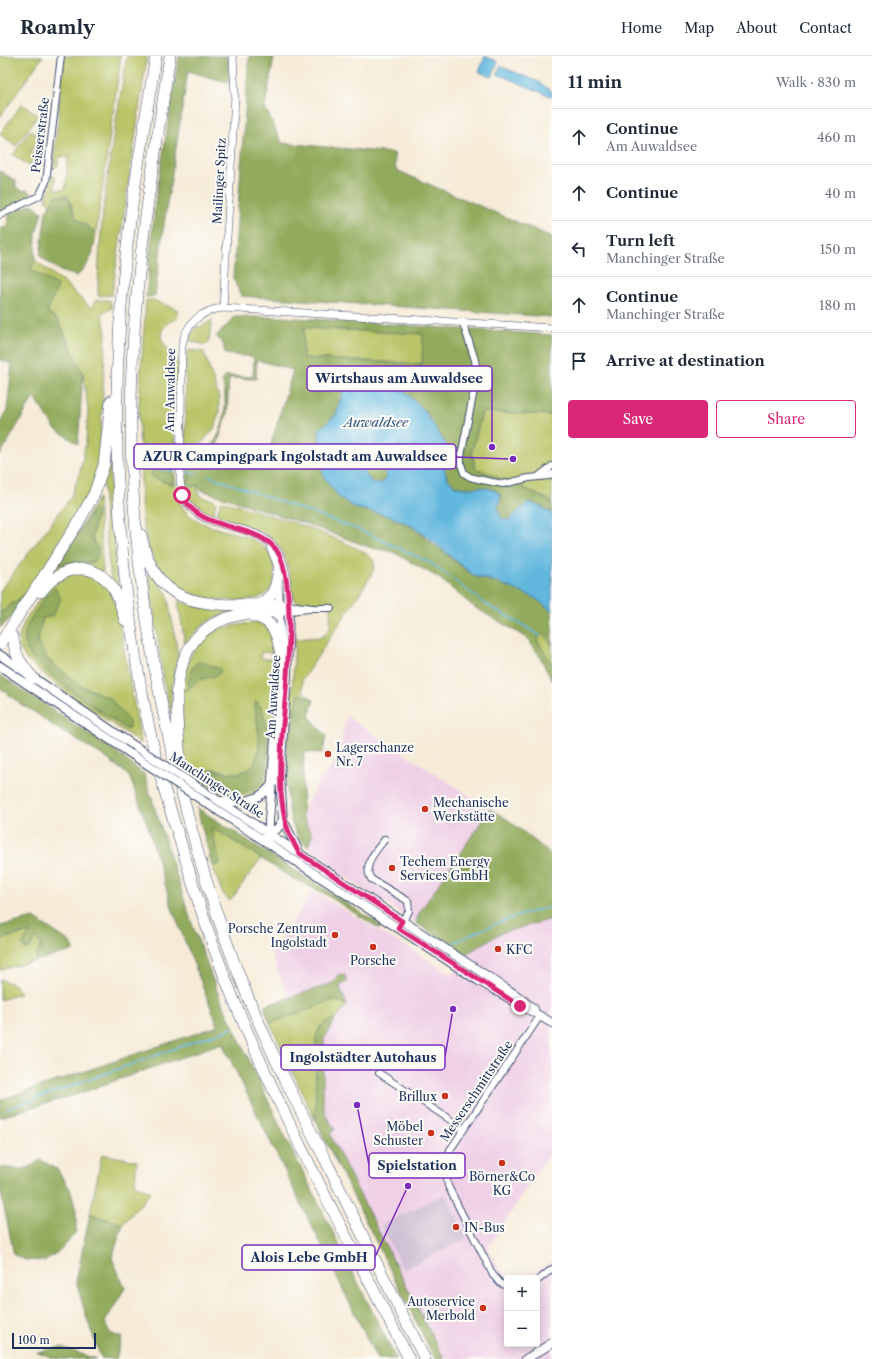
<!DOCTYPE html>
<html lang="en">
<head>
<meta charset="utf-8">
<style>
	body { margin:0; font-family:"Libre Caslon Text",serif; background:#f2f2f3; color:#1f2937 }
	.controls { position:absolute; right:12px; bottom:12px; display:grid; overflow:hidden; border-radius:4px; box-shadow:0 2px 10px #0003 }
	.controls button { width:36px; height:36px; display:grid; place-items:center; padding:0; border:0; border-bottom:1px solid #e0e1e3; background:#fff; color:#1f2937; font:20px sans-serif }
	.scale { position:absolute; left:12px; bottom:10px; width:84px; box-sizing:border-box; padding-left:4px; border:2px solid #1b2f5e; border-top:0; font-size:11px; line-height:14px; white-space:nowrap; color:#1b2f5e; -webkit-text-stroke:3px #fdfcf7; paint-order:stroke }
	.stop { position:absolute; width:12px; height:12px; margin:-9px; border:3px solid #db2777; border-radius:50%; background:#fff }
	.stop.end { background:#db2777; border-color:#fff; box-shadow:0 1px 4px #0008 }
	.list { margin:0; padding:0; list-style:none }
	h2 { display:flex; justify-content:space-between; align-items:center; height:52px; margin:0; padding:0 16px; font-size:17px }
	h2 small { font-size:13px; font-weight:400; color:#747a83 }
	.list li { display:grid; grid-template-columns:26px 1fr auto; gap:12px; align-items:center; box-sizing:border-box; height:56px; padding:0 16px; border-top:1px solid #e0e1e3 }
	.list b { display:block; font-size:15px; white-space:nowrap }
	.list p { margin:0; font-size:13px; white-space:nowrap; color:#747a83 }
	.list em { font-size:13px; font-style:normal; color:#747a83 }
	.actions { display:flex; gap:8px; padding:12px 16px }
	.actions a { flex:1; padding:9px 0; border:1px solid #db2777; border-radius:4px; text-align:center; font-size:14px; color:#db2777 }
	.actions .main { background:#db2777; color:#fff }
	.icon { flex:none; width:22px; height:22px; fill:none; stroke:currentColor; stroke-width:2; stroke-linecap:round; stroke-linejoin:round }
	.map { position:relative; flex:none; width:552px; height:1303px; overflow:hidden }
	header { display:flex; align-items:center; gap:24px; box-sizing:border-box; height:56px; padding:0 20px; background:#fff; border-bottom:1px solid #e0e1e3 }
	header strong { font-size:19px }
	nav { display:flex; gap:22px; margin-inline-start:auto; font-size:14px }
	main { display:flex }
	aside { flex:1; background:#fff }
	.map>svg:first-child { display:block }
</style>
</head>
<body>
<header>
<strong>Roamly</strong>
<nav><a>Home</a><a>Map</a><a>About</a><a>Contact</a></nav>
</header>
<main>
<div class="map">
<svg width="552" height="1303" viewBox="0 0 552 1303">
	<rect width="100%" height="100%" fill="#fdfcf7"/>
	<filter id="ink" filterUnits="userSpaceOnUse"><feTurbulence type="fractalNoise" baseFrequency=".025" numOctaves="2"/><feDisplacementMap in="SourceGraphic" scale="8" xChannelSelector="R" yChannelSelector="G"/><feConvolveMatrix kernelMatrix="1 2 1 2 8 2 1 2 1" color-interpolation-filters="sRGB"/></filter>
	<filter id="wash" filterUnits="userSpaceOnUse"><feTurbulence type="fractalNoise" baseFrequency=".012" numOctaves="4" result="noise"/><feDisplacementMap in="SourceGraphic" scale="16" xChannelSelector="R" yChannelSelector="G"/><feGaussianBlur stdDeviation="0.9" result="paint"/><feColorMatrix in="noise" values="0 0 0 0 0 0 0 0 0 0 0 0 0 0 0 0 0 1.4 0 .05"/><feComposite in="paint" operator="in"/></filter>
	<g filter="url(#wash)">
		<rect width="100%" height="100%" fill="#f6ebd7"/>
		<!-- built -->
		<path fill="#efd0e6" d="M346,660L490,753L419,857L416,867L348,823L308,791L312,779L302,761L314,732L339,701Z
			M312,835L452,918L466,898L501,877L552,863V1093L488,1192L496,1208L509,1222H507V1288H537V1222H527L552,1205V1303H444L365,1149L330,1078L335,1073L326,1060L323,1047L324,983L347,949L339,929L338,919L333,927L288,941L271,898Z"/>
		<!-- industrial -->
		<path fill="#cdbed2" d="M445,1138L467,1182L403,1214L381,1169Z"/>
		<!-- green -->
		<path fill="#b9c567" stroke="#6a7a62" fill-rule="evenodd" d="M0,0H43L0,61Z
			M64,0H121L96,177L76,162L68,140H56L50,149L46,143L52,120H55V134L65,133L68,101H58V110L53,112Z
			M127,0H147L112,239L98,240C98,159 114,79 127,0Z
			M22,48L38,59L16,90L0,78Z
			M30,74L40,81L30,96L35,100L29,110L13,99Z
			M35,204L64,227L91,252L96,244H110L112,252L102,257L106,277L99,407L95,429L32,533L0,557V535L71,441L80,416L86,386L88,354L83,318L58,264L47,256L31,214Z
			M146,244H153L178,254L177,263C172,264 168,266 164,271C154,286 174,295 178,307C177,339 168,424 182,450C203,487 281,464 274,525C270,557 194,543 176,531C162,521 153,505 148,489C140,467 141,439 141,415C140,394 139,372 139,350C140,315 144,279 146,244Z
			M212,264L209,284L206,289L190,285V280L197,270L201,271Z
			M304,272L424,278L422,308L302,302Z
			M189,294L204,296L219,342V357L214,373L191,399L188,428L191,431L198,429V437L204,442L214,444L216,447L213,459C199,455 190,448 185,433L186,300Z
			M482,356L552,359V446L522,431L475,412L472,395Z
			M110,405V436L118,532L111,524L106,481L103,425Z
			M98,442L103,517C79,509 73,504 50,519ZM97,455L92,482L98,493L93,506H71L58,510L90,458Z
			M221,445C263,457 304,468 343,486C352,490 363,494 370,501C377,506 374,514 371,520L302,624L303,636L314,644L299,638L289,679L286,680L292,636L295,583L323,581L330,571L331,549L296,546C290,539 291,526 289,516C282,474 251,471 216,461Z
			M148,515L167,537L178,598L171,633L173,665L164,627Z
			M72,517C101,520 108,524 117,553L141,687L73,642L27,604L19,591V580L24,567L38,545L49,531ZM55,532L43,562L37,586L48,604L81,630L97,636L119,655L128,666L126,673C91,649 55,625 26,594Z
			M178,545L208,553L258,552V553C223,555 207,560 185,588Z
			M257,566C270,569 275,583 273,596L272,597L261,596V602L273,604L274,606L270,715C253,763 212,733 185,715L182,676V621L192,597L207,580L221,572ZM255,650L262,653C271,687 264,700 255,732L239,737L212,713C219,714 227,717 234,717C269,716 258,673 255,650Z
			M544,577L552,589V609L536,583Z
			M210,770L262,801L230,845L223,838L212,810L220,808Z
			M31,876L25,884L30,892L35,882L41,888L35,905L0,914V883Z
			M0,923L13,928L22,937L0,944Z
			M334,943L347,949L335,963L328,965L319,972L315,1064L270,967Z
			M102,1098L137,1105L135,1128L151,1136L123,1168L90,1158Z"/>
		<!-- forest -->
		<path fill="#92aa5c" stroke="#566c5d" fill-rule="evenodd" d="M179,0H228L229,27L188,15L163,175L155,240L146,241L155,146Z
			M249,0L274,1L265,51L282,87L394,97L396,114L552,181V261L241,240L233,222Z
			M0,115L16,125V131L22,135L27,134L32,138L25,145L0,156Z
			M56,140H68L76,162L96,177C93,198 92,205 77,220L60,215L40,200L46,155Z
			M33,148L42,156L36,178L35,204L31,214L58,230L47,256L58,264L83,318L78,388L55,373L34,341L0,399V367L7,354L12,308L0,304V173L6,171L10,157Z
			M234,261H282L552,279V359L482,356L472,395L475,412L522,431L552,446V458L542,451L518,455L509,464L501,462L498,452L501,439L493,433L458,431L449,425L444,414L448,390L440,381L424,354L376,325H352L344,332L336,359L331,362L325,423L339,441L355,452L390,460L410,469L474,520L497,526L535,542L552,555V589L544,577L537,584L552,609V625L539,599L527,582L474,551L439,522L393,496L372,492L306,468L198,433V429L191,431L188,428L191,399C194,398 200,398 203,396C225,385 229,345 222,325L226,320L253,321L254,301L225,298L223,288L216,280C222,273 229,269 234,261ZM304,272L423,278L422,308L303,302ZM257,304L293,314L264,412L216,392L227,358L229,322L256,323Z
			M170,393L173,429L151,421L154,396Z
			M369,404C377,406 386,412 386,421L382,427H373L365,418V408Z
			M94,453L97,455L92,482L98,493V500L93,506H71L58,510Z
			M55,532L61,543L52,560L43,562L37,586L48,604L81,630L110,642L129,666V672L126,673C107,660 31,610 26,592C21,578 28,567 36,555C41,547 46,537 55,532Z
			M32,533L12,561L0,572V557Z
			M203,606L220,613L221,616C216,622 203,621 196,626C193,629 189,633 186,636L191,614L196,607Z
			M0,619L111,692L144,718L191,865L219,940L282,1074L396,1303H377L222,987L75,1039L0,1061V1044L218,970L172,852L148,771L130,722L127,718L102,699L56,672L33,655L22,649L0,632Z
			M299,638L314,644L309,660L326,680L323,697L304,696L302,760L312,779L308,791C304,787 298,782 296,777C284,756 287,705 286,680L289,679Z
			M256,645C271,655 270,711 262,725C258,732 249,736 241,737C226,738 211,729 198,722L197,720C212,710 216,716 232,717C269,719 258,672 255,650Z
			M197,752L382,870L380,873L325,838L292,822L211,771L220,808L212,810Z
			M490,753L510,765L552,799V863L501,877L466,898L416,867L419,857Z
			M34,862L70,886L74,892L72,895L35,905L41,888L35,882L30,892L25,893L22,889L30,876L0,883V870Z
			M344,918L347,926L339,929L347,949L334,944L270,967L264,950L333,927L338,919Z
			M335,963L324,983L323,1047L326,1060L335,1073L330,1078L365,1149L444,1303H435L315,1064L316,980C320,970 325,965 335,963Z
			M40,1104L57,1113L70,1133L76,1154V1176L61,1194L44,1205L26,1204L14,1199L0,1132V1112C21,1111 21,1118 40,1104Z
			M90,1158L123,1168L112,1202L125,1232L105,1266L110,1277L122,1282L116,1303L101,1302L86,1260L76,1225Z
			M61,1291L96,1303H57L37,1296Z"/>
		<!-- water -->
		<path fill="#62b7de" stroke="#3e739e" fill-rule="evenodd" d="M485,0L498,6L492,21L479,16Z
			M500,10L539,26L552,36V41L497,18Z
			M352,325H376L404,335L424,354L452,398C449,401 446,405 445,409C443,417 450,429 458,431C475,435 484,426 501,439L498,452L501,462L509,464L528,446L542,451L552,458V555L535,542L497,526L474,520L429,482L410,469L390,460L355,452L339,441L325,423L320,409L319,374L336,359L344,332ZM369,404C377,406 386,412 386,421L382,427H373L365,418V408Z"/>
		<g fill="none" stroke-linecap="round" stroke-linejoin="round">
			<!-- stream -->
			<path stroke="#62b7de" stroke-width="1.5" d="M152,412L175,415
				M185,416L196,417
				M209,420L357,473L431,507L487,549L526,571L540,580
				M449,889C482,873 515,858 552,851
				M7,1053L232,972"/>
		</g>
	</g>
	<g filter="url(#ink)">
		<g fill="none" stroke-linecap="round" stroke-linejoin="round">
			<!-- minor casing -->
			<g stroke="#3c4b70" stroke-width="8">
				<path id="minor" d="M0,159L39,140L46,126L61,0
					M463,267L475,304L477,319L461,400V408L464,417L470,421L482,424L503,428L529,422L549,420L552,418
					M539,420L552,410
					M288,549L313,552H331
					M289,555L309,553
					M385,783C376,795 362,808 371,823L408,845L409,855L401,867
					M379,1017L464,1073
					M537,1225L552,1213
					M507,1230L500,1227L493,1219L448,1130L445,1111L450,1094L540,960"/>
			</g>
			<!-- tertiary casing -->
			<g stroke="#3c4b70" stroke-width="8">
				<path id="tertiary" d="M223,252L235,40L233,0
					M270,491L277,508L281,585
					M288,549C287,532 288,513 279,498C257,457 186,485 180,424L182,289C186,267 202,254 223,252L552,272"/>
			</g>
			<!-- secondary casing -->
			<g stroke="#3c4b70" stroke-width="10">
				<path id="secondary" d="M0,599L127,685
					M0,610L133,699
					M205,736L516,939L534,953
					M222,745C244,747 259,746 273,727
					M208,748L479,925L552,967
					M283,764L298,794
					M266,777L277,773L283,764L280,720L287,619L289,555L288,549H280
					M269,781V765L281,600
					M526,1303L552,1287"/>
			</g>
			<!-- motorway casing -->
			<g stroke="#3c4b70" stroke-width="12">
				<path id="motorway" d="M156,0C141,88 126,176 120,264C110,410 122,563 157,706C164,735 173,763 182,791C195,837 210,883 227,927C279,1057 346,1179 409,1303
					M170,0C151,121 130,244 131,367C131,477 147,585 171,692C190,774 213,856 245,934C270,995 300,1054 330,1113C361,1177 393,1240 425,1303
					M141,479C157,561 215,547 280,549
					M41,536C60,511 92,502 113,532C119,541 122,553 125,564
					M259,548C272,541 276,533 278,518
					M253,560C275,564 278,581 281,600
					M13,581C14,599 22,609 33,622
					M0,588L78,467L94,438L104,409L111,345
					M180,704C176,650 165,578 234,560C249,556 265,556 280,556"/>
			</g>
			<!-- minor -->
			<use href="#minor" stroke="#fff" stroke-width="6"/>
			<!-- tertiary -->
			<use href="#tertiary" stroke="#fff" stroke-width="7"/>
			<!-- secondary -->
			<use href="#secondary" stroke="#fff" stroke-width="8"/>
			<!-- motorway -->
			<use href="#motorway" stroke="#fff" stroke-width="11"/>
			<!-- secondary-bridge casing -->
			<g stroke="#3c4b70" stroke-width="10" stroke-linecap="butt">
				<path id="secondary-bridge" d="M127,685L205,736
					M133,699L208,748"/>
			</g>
			<!-- secondary-bridge -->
			<use href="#secondary-bridge" stroke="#fff" stroke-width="8"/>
		</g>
	</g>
	<g fill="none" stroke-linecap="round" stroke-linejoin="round" filter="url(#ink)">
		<!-- route -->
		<path stroke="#db2777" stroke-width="5" d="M182,439C199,475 245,466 272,489C301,513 285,642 282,679C281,698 280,718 281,737C284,764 285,772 299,797L402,865L398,872L520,950"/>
	</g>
	<!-- markers -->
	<g fill="#c8321e" stroke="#fdfcf7" stroke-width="1.5">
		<circle cx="328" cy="698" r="4"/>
		<circle cx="425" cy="753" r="4"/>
		<circle cx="392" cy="812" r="4"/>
		<circle cx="335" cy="879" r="4"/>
		<circle cx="373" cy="891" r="4"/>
		<circle cx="498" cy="893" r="4"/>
		<circle cx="445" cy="1040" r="4"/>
		<circle cx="431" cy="1077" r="4"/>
		<circle cx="502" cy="1107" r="4"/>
		<circle cx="456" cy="1171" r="4"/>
		<circle cx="483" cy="1252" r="4"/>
	</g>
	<g text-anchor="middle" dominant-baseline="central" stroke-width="4" stroke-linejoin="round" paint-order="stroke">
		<!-- street labels -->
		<g font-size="12" fill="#1b2f5e" stroke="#fdfcf7">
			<text transform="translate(40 79) rotate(-83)">Peisserstraße</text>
			<text transform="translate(219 125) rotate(-87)">Mailinger Spitz</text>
			<text transform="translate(170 334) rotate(-89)">Am Auwaldsee</text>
			<text transform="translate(273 641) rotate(-86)">Am Auwaldsee</text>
			<text transform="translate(217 729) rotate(33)">Manchinger Straße</text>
			<text transform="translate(476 1035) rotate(-56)">Messerschmittstraße</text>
		</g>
		<!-- poi labels -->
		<g font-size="12" fill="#1b2f5e" stroke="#fdfcf7" text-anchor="start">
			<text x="336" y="691">Lagerschanze<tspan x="336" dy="14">Nr. 7</tspan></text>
			<text x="433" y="746">Mechanische<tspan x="433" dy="14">Werkstätte</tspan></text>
			<text x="400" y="805">Techem Energy<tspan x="400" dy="14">Services GmbH</tspan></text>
			<text x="327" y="872" text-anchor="end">Porsche Zentrum<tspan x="327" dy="14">Ingolstadt</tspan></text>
			<text x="506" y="893">KFC</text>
			<text x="373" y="904" text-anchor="middle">Porsche</text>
			<text x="437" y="1040" text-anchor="end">Brillux</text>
			<text x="423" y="1070" text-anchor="end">Möbel<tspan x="423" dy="14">Schuster</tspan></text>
			<text x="502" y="1120" text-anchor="middle">Börner&amp;Co<tspan x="502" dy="14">KG</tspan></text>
			<text x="464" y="1171">IN-Bus</text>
			<text x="475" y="1245" text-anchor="end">Autoservice<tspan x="475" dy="14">Merbold</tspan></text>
		</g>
		<!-- water labels -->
		<g font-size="13" font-style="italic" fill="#305884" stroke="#fdfcf7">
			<text x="376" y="366">Auwaldsee</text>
		</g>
	</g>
	<!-- callouts -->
	<path fill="none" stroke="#7b2cbf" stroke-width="1.5" d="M492 391L492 322M513 403L456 401M453 953L445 1001M357 1049L369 1109M408 1130L375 1201"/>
	<g fill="#7b2cbf" stroke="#fdfcf7" stroke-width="1.5">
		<circle cx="492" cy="391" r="4"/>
		<circle cx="513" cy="403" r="4"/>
		<circle cx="453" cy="953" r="4"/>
		<circle cx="357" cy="1049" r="4"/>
		<circle cx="408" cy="1130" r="4"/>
	</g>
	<g fill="#fdfcf7" stroke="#7b2cbf" stroke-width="1.5">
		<rect x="307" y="310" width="185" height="25" rx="4"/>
		<rect x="134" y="388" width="322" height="25" rx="4"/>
		<rect x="281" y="989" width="164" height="25" rx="4"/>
		<rect x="369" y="1097" width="96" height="25" rx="4"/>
		<rect x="242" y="1189" width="133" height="25" rx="4"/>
	</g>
	<g font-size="13" text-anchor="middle" font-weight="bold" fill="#1b2f5e">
		<text x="399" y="327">Wirtshaus am Auwaldsee</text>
		<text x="295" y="405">AZUR Campingpark Ingolstadt am Auwaldsee</text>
		<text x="363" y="1006">Ingolstädter Autohaus</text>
		<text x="417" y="1114">Spielstation</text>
		<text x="309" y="1206">Alois Lebe GmbH</text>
	</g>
</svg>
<div class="controls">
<button>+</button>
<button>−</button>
</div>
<div class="scale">100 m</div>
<div class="stop" style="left:182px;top:439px"></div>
<div class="stop end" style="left:520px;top:950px"></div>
</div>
<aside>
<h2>11 min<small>Walk · 830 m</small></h2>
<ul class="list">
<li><svg class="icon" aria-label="ahead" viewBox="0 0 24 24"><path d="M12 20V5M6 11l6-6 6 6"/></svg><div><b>Continue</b><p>Am Auwaldsee</p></div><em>460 m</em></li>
<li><svg class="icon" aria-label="ahead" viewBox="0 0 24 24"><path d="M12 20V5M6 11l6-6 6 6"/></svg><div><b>Continue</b></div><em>40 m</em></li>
<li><svg class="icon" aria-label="left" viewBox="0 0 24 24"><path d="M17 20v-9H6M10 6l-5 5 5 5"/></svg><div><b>Turn left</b><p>Manchinger Straße</p></div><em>150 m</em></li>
<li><svg class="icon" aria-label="ahead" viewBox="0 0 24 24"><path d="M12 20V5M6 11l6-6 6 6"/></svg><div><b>Continue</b><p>Manchinger Straße</p></div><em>180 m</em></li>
<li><svg class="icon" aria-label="arrive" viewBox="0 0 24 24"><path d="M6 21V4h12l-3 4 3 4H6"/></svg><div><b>Arrive at destination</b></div></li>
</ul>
<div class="actions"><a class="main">Save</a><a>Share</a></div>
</aside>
</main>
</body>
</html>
